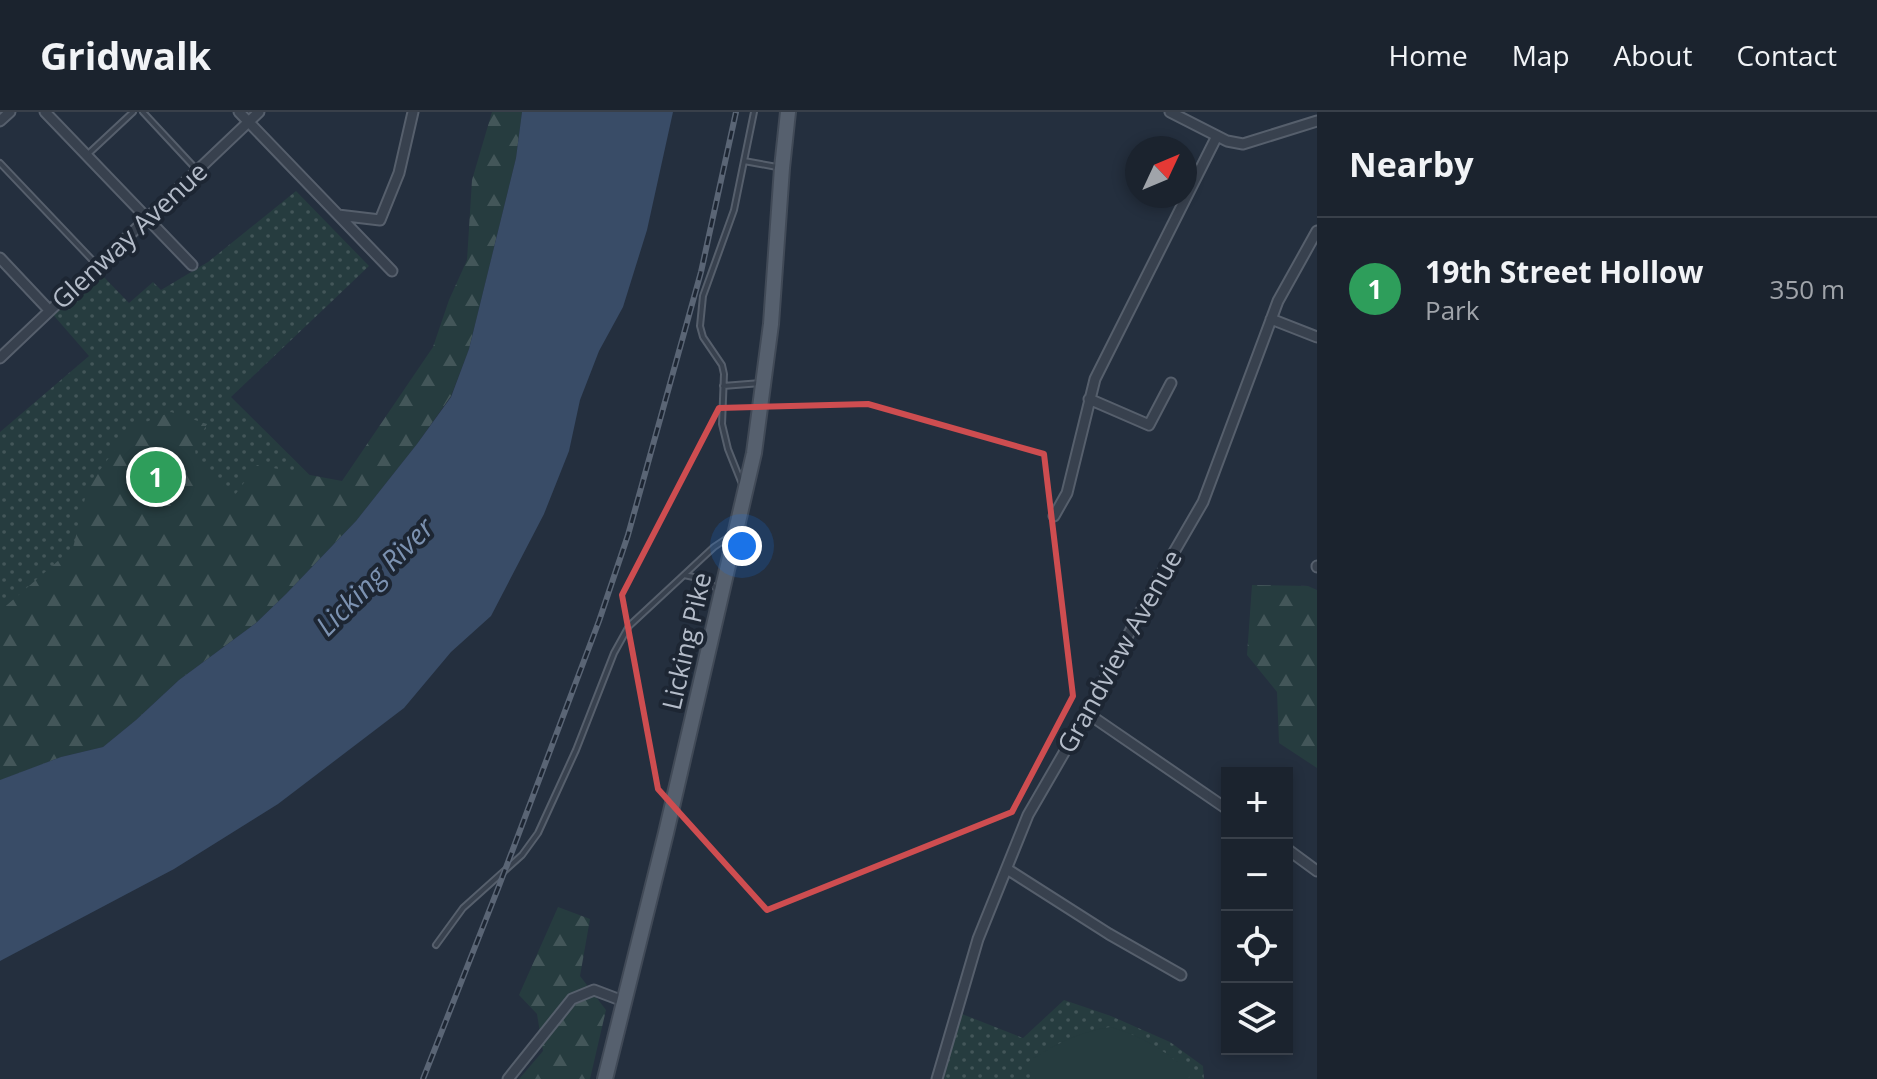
<!DOCTYPE html>
<html lang="en">
<head>
<meta charset="utf-8">
<style>
	body { margin:0; font-family:"Open Sans",sans-serif; background:#242b36; color:#f1f3f6 }
	.controls { position:absolute; right:24px; bottom:24px; display:grid; overflow:hidden; border-radius:0px; box-shadow:0 4px 12px #0003 }
	.controls button { width:72px; height:72px; display:grid; place-items:center; padding:0; border:0; border-bottom:2px solid #39404a; background:#1b232e; color:#f1f3f6; font:40px sans-serif }
	.compass { position:absolute; left:1125px; top:24px; width:72px; height:72px; border-radius:50%; background:#1b232e; box-shadow:0 4px 12px #0003; rotate:46deg }
	.you { position:absolute; left:742px; top:434px; width:28px; height:28px; margin:-20px; border:6px solid #fff; border-radius:50%; background:#1a73e8; box-shadow:0 0 0 12px #1a73e833 }
	.badge { display:grid; place-items:center; width:52px; height:52px; border-radius:50%; background:#8ab4f8; color:#fff; font-size:26px; font-weight:700 }
	.pin { position:absolute; translate:-50% -50%; border:4px solid #fff; box-shadow:0 2px 8px #0006 }
	.list { margin:0; padding:0; list-style:none }
	h2 { display:flex; justify-content:space-between; align-items:center; height:104px; margin:0; padding:0 32px; font-size:34px }
	h2 small { font-size:26px; font-weight:400; color:#a0a4aa }
	.list li { display:grid; grid-template-columns:52px 1fr auto; gap:24px; align-items:center; box-sizing:border-box; height:144px; padding:0 32px; border-top:2px solid #39404a }
	.list b { display:block; font-size:30px; white-space:nowrap }
	.list p { margin:0; font-size:26px; white-space:nowrap; color:#a0a4aa }
	.list em { font-size:26px; font-style:normal; color:#a0a4aa }
	.icon { flex:none; width:44px; height:44px; fill:none; stroke:currentColor; stroke-width:2; stroke-linecap:round; stroke-linejoin:round }
	.map { position:relative; flex:none; width:1317px; height:967px; overflow:hidden }
	header { display:flex; align-items:center; gap:48px; box-sizing:border-box; height:112px; padding:0 40px; background:#1b232e; border-bottom:2px solid #39404a }
	header strong { font-size:38px }
	nav { display:flex; gap:44px; margin-inline-start:auto; font-size:28px }
	main { display:flex }
	aside { flex:1; background:#1b232e }
	.map>svg:first-child { display:block }
</style>
</head>
<body>
<header>
<strong>Gridwalk</strong>
<nav><a>Home</a><a>Map</a><a>About</a><a>Contact</a></nav>
</header>
<main>
<div class="map">
<svg width="1317" height="967" viewBox="0 0 1317 967">
	<defs>
		<pattern id="grass-dots" width="8" height="8" patternUnits="userSpaceOnUse" patternTransform="scale(2)"><rect width="8" height="8" fill="#263c3f"/><path d="M2 2h.1M6 6h.1" fill="none" stroke="#435659" stroke-width="1.8" stroke-linecap="round"/></pattern>
		<pattern id="forest-firs" width="22" height="20" patternUnits="userSpaceOnUse" patternTransform="scale(2)"><rect width="22" height="20" fill="#263c3f"/><path d="M5 1l3.5 6h-7zM16 11l3.5 6h-7z" fill="#435659"/></pattern>
	</defs>
	<rect width="100%" height="100%" fill="#242f3e"/>
	<!-- grass -->
	<path fill="url(#grass-dots)" d="M296,79L369,154L231,285L356,409L61,645L0,668V320L89,244L49,198L98,154L99,160L129,191L153,170L161,178L208,150Z
		M1064,888L1111,904L1170,930L1203,954L1204,967H937L957,900L1023,926Z"/>
	<!-- forest -->
	<path fill="url(#forest-firs)" d="M492,0H522L516,46L469,237L451,284L417,332L356,409L286,482L256,511L179,568L136,608L103,635L61,645L0,668V499L73,436L88,374L131,316L171,300L207,312L195,334L196,353L235,383L257,353L342,369L433,235L449,188L467,148L472,68Z
		M1252,473L1308,474L1317,478V656L1279,631L1277,580L1247,543Z
		M558,795L590,807L580,864L606,898L590,967H519L543,939L537,902L519,883Z"/>
	<!-- garden -->
	<path fill="#263c3f" d="M1110,915C1145,925 1166,939 1192,963L1187,967H1036L1024,953C1050,934 1079,920 1110,915Z"/>
	<!-- water -->
	<path fill="#394c67" d="M522,0H673L647,118L623,195L599,239L580,288L569,339L544,402L491,504L451,540L404,596L278,692L174,757L0,849V668L61,645L103,635L136,608L179,568L256,511L286,482L356,409L417,332L451,285L469,237L516,46Z"/>
	<g fill="none" stroke-linecap="round" stroke-linejoin="round">
		<!-- lane casing -->
		<g stroke="#565f6c" stroke-width="8">
			<path id="lane" d="M143,0L196,57
				M88,42L133,0
				M744,49L777,55
				M0,51L97,153
				M723,274L761,271
				M742,372L728,337L722,312L724,262L722,253L703,225L700,214L703,184L734,98L754,0
				M684,463L703,467L719,478
				M436,833L463,796L522,743L538,721L576,638L614,541L629,514L714,435L729,425"/>
		</g>
		<!-- street casing -->
		<g stroke="#565f6c" stroke-width="13">
			<path id="street" d="M45,0L192,153
				M239,0L392,159
				M1170,0L1227,29L1243,32L1317,9
				M0,9L10,0
				M338,103L380,108L399,61L413,0
				M0,146L49,198
				M1271,207L1317,225
				M0,246L259,0
				M1089,287L1149,313L1171,271
				M1054,404L1067,381L1095,267L1217,24
				M1317,455V454
				M1087,601L1227,697
				M1287,737L1317,759
				M1007,757L1109,822L1181,863
				M508,967L572,887L594,878L623,889
				M937,967L978,827L1028,703L1087,601L1152,478L1203,390L1278,189L1317,119"/>
		</g>
		<!-- primary casing -->
		<g stroke="#414a57" stroke-width="18">
			<path id="primary" d="M605,967L666,721L754,341L771,212L782,56L788,0"/>
		</g>
		<!-- lane -->
		<use href="#lane" stroke="#38414e" stroke-width="4"/>
		<!-- street -->
		<use href="#street" stroke="#38414e" stroke-width="9"/>
		<!-- primary -->
		<use href="#primary" stroke="#56606e" stroke-width="14"/>
		<!-- rail casing -->
		<g stroke="#5a6575" stroke-width="6">
			<path id="rail" d="M423,967L499,774L599,509L628,423L701,160L736,0"/>
		</g>
		<!-- rail -->
		<use href="#rail" stroke="#1d2633" stroke-width="3" stroke-dasharray="9" stroke-linecap="butt"/>
	</g>
	<!-- marked area -->
	<path fill="none" stroke="#ce4d50" stroke-width="6" stroke-linejoin="round" d="M868,292L1044,342L1073,584L1012,700L767,798L658,677L622,483L719,296Z"/>
	<g text-anchor="middle" dominant-baseline="central" stroke-width="8" stroke-linejoin="round" paint-order="stroke">
		<!-- street labels -->
		<g font-size="26" fill="#b4bcc9" stroke="#1d2633">
			<text transform="translate(129 123) rotate(-43)">Glenway Avenue</text>
			<text transform="translate(686 529) rotate(-77)">Licking Pike</text>
			<text transform="translate(1119 539) rotate(-61)">Grandview Avenue</text>
		</g>
		<!-- water labels -->
		<g font-size="28" font-style="italic" fill="#7c92b1" stroke="#1d2633">
			<text transform="translate(374 464) rotate(-45)">Licking River</text>
		</g>
	</g>
</svg>
<div class="controls">
<button>+</button>
<button>−</button>
<button><svg class="icon" aria-label="locate" viewBox="0 0 24 24"><circle cx="12" cy="12" r="6"/><path d="M12 2v4M12 18v4M2 12h4M18 12h4"/></svg></button>
<button><svg class="icon" aria-label="layers" viewBox="0 0 24 24"><path d="M12 4l9 5-9 5-9-5zM3 14l9 5 9-5"/></svg></button>
</div>
<svg class="compass" viewBox="-18 -18 36 36"><path d="M0-13l5 13h-10z" fill="#e53935"/><path d="M0 13l5-13h-10z" fill="#a0a4aa"/></svg>
<div class="you"></div>
<div class="pin badge" style="left:156px;top:365px;background:#2e9e5b">1</div>
</div>
<aside>
<h2>Nearby<small></small></h2>
<ul class="list">
<li><span class="badge" style="background:#2e9e5b">1</span><div><b>19th Street Hollow</b><p>Park</p></div><em>350 m</em></li>
</ul>
</aside>
</main>
</body>
</html>
